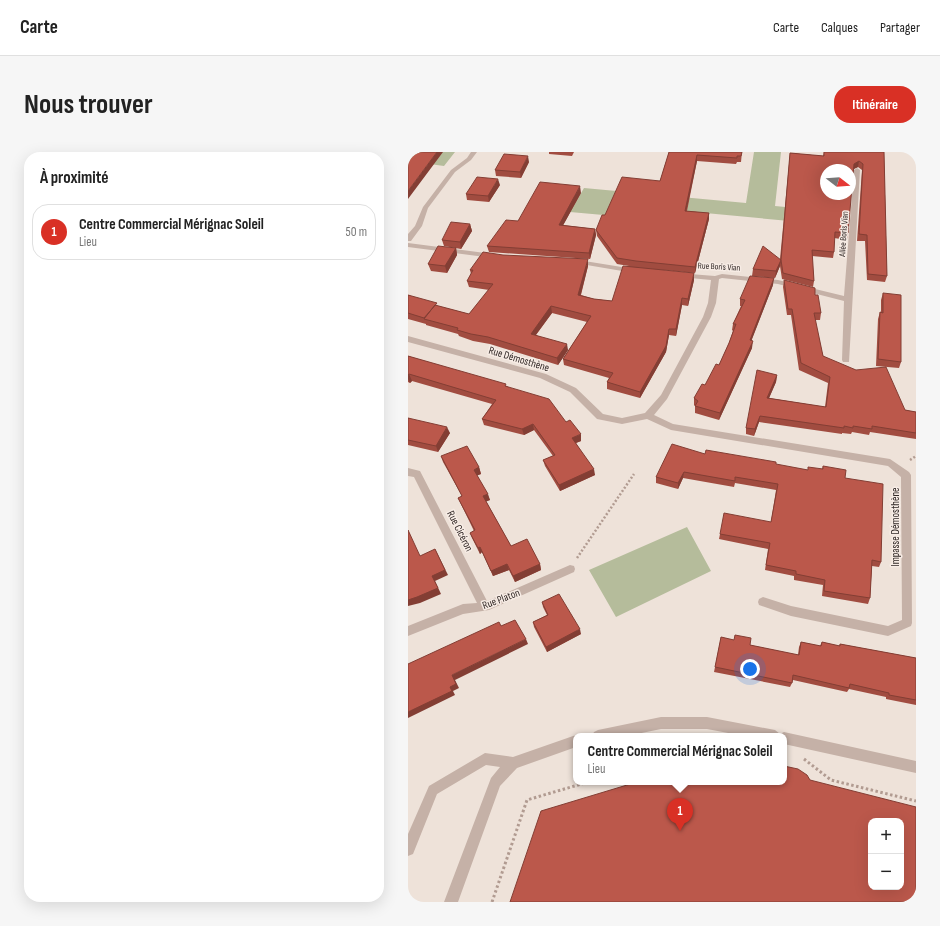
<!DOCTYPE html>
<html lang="fr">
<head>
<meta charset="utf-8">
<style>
	body { margin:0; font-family:"Sofia Sans Condensed",sans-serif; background:#f6f6f6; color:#222 }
	.controls { position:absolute; right:12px; bottom:12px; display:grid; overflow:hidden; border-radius:8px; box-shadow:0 4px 16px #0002 }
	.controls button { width:36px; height:36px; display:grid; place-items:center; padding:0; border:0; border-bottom:1px solid #e0e0e0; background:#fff; color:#222; font:20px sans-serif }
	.compass { position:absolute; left:412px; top:12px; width:36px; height:36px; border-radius:50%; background:#fff; box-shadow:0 4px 16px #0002; rotate:107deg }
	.you { position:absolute; left:342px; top:517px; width:14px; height:14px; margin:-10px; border:3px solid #fff; border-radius:50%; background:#1a73e8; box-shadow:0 0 0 6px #1a73e833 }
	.badge { display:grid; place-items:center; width:26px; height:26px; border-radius:50%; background:#d93025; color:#fff; font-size:13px; font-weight:700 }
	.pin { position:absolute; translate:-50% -33px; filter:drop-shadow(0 1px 2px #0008) }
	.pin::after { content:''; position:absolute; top:21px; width:14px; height:12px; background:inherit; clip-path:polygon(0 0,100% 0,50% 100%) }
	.popup { position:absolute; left:165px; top:581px; width:214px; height:52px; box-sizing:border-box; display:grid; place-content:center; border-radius:8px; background:#fff; filter:drop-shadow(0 1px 3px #0005); font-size:13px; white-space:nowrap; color:#767676 }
	.popup b { font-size:15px; color:#222 }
	.popup::after { content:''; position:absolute; left:50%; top:100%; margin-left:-8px; border:8px solid transparent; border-top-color:#fff }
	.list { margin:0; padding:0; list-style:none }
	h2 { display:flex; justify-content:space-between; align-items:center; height:52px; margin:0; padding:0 16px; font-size:17px }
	h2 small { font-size:13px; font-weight:400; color:#767676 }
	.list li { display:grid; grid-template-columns:26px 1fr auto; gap:12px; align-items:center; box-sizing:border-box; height:56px; margin:0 8px 8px; padding:0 8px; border:1px solid #e0e0e0; border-radius:16px }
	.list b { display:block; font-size:15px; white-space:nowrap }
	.list p { margin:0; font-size:13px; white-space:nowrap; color:#767676 }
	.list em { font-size:13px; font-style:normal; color:#767676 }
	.map { position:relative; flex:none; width:508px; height:750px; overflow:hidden; border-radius:16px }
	header { display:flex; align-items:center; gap:24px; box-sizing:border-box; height:56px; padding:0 20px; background:#fff; border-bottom:1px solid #e0e0e0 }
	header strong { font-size:19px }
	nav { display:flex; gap:22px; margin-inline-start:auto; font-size:14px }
	.intro { display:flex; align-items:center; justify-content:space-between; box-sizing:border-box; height:96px; padding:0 24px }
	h1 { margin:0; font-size:28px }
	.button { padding:10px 18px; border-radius:16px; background:#d93025; color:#fff; font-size:14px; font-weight:700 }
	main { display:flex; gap:24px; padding:0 24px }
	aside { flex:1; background:#fff; border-radius:16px; box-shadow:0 4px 16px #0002 }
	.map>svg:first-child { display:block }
</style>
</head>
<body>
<header>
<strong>Carte</strong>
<nav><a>Carte</a><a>Calques</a><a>Partager</a></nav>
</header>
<div class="intro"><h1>Nous trouver</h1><a class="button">Itinéraire</a></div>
<main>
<aside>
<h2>À proximité<small></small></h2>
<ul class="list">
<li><span class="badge">1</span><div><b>Centre Commercial Mérignac Soleil</b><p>Lieu</p></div><em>50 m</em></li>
</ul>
</aside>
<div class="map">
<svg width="508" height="750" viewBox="0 0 508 750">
	<rect width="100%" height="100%" fill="#eee2d9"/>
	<!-- green -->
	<path fill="#b5bc9b" d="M0,0H47L36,14L0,9Z
		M346,0H373L367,54L398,57L403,71L265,58L262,69L162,60L176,36L338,51Z
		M279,375L303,419L208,465L181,418Z"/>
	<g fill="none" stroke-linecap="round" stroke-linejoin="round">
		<!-- path-far1 -->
		<path stroke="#b19b91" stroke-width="2.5" stroke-dasharray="2 2" stroke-linecap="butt" d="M502,308L508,304
			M169,406L226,322"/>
		<!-- path -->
		<path stroke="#b19b91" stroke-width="3" stroke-dasharray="2.5 2.5" stroke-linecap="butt" d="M396,607L423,628L508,649
			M84,750L119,648L180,630"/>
		<!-- lane -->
		<path fill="#c5b1a7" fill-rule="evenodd" d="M253,565H299L367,578L372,582L376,580L508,609V621L376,592V584H336L299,577H253L219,584H184L186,580L190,578Z
			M168,583L170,584H168V595L109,616L92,634L50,750H36L83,626L92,615L78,613L29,642L5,702L0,704V682L21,634L77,601L105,605Z"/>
		<!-- street -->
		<path fill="#c5b1a7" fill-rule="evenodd" d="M63,0H69L63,8L47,20L20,56L14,74L3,89H0V82L7,74L15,55L43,18L59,6Z
			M449,16L452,18L441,210H435L434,208L436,149L370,132L314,126L311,127L308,151L303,165L259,247L246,263L265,272L482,307L501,320L503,323L504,471L503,474L480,484L383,464L351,453L350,450L351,447L355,445L383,454L480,474L494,468L493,325L480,314L263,278L239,267L214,272L189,267L162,240L132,226L0,190V184L138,222L168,236L195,262L214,266L237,261L253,243L295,165L300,151L303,128L272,125H269V121L307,124L314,122L370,128L436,144L446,18Z
			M0,91L85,102L89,104L85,106L0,95Z
			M164,107L226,117L230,119L226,121L167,111L163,109Z
			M0,316L12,319L79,449L162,413L166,414L167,417L166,420L81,458L55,462L0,484V474L55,452L69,451L6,325L0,324Z"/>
	</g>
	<!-- wall -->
	<path fill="#a14c40" d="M141,0H166L164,4L141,2Z
		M261,0H334L333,10H329L328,12L289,9L279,59L301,61V67L287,121L255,118L286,128L280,154L274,153L268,184L261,183L258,200L232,246L199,237V230L201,226L156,213L155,207L179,170L144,161L128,183L160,198L150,213L82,192L65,189L51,184L50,182L18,173V172L0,167V143L30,154L61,162L81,138L61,135L59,129L63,122L62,118L180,114L173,143L186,147L204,149L221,114L209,112L189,84L188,78L197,63L252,29Z
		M416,0H476L479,124L477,130L459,128L457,89H449L454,18L450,15L445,17L440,81L439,88L426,86V100L425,106L404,104L406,129L405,135L374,127L372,114L367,126L344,124L345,117L372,107L382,1L415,4Z
		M121,10L113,26L88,24L87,18Z
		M92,33L81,50L59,48L58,42Z
		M173,41L155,73L187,77L188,83L182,107L81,100L79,94L110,69Z
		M62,72L64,79L53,97L36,94L34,88Z
		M48,96L49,103L39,121L23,119L20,112Z
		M376,128L407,143L413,161L412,168H407L415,204L497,258L508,260V287L462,280L461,283L444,280L443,282L434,281V282L351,270L346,284L338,282V276L369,223L368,230L361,246L417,255L420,231L391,218L383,163H379L375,135Z
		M365,133L343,189L344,196L311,268L287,261V254L286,253V246L297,233L311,213L321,191L325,179L324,178L325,172L333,154H332V147Z
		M475,141L493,210L491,216L468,214L470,167L472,160H473V148Z
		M0,204L99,234L173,289L168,291L187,323L152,339L137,314L135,308L145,304L126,278L116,283L76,273L74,267L84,252L4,229L2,231L0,230Z
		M0,266L42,281L30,300L0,293Z
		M297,302L400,318L414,317L415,314L437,326L473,410L471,415L464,414L462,446L460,452L414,444L415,433L386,428V424L357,418L360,397L311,387L312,382L363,370L368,338L327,331L326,335L275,326L270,337L248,331V325Z
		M33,304L71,315L73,322L69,323L82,348L78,349L103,394L132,412L133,418L107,430L101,418L85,424L74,400L72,402L64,386L62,381L66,379L50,346L54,344L35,310Z
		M134,450L173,482L139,500L126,475L125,470L139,463L135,455Z
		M313,485L342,493L390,503L391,495L393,490L412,494L414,490L431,494L432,492L508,506V553L478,547V545L441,537L439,540L385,528L384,531L382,535L306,520Z"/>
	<!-- shaded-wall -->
	<path fill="#833e34" d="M29,0H35L0,47V39Z
		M289,3V9L277,65V59Z
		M120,4L121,10L113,26L112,20Z
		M451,9L450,15L444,18L446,12Z
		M90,27L92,33L81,50L80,44Z
		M172,34L173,41L152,79L151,73Z
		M301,61V67L287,121V115Z
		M62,72L64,79L53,97L52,90Z
		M187,77L188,83L182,107L181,101Z
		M48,96L49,103L39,121L37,114Z
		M180,107V114L171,149L170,143Z
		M373,108L372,114L367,126L368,119Z
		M286,121V128L280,154V147Z
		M366,126L365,133L341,195L342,188Z
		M274,146V153L268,184V177Z
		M143,154L144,161L124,188L123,182Z
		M261,177V183L258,200L232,246V240Z
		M345,189L344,196L311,268L312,261Z
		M159,192L160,198L150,213L149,206Z
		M1,222L4,229L2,231L0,227V223Z
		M369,223L368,230L358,253L359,246Z
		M352,264L351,270L346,284L347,277Z
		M125,272L126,278L116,283L114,277Z
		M39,275L42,281L30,300L28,294Z
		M173,282V289L165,292L164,286Z
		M71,315L73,322L68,324L66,318Z
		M186,317L187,323L152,339L151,333Z
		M276,320L275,326L270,337V331Z
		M80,342L82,348L77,350L75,344Z
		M72,395L74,400L72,402L70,396Z
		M27,397L40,423L27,429L33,442L12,451L0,454V448L24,424Z
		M99,412L101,418L85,424L83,419Z
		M132,412L133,418L107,430L105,424Z
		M172,477L173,482L139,500L138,495Z
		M118,487L120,492L47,528L51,536L45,539L47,543L0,566V560L42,535L44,523Z"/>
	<!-- building -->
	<path fill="#bb584b" stroke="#833e34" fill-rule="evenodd" d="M7,0H29L0,39V7Z
		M261,0H334L333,4H329V6L289,3L277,59L301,61L287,115L228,109L209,106L188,78L194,63H197L214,25L252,29Z
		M416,0H476L479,124L460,122L459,83L451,82L455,12L451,9L446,12L440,81L427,80L426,100L404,98L406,129L375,121L373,108L382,1L416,4ZM418,18H442V42H418Z
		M96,2L120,4L112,20L87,18Z
		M69,25L90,27L80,44L58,42Z
		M132,30L172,34L151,73L187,77L181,101L79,94L98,68L110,69Z
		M43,70L62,72L52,90L34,88Z
		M30,94L48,96L37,114L20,112Z
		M355,94L373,108L368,119L345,117Z
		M75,100L95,103L180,107L170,143L186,147L204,149L215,114L286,121L280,147L274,146L268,177H261L258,194L232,240L199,230L205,221L155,207L183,164L143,154L123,182L159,192L149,206L80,185L63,182L49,178L50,176L16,167L27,153L61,162L85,132L59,129L65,118H62Z
		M342,124L366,126L342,188L345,189L312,261L287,254L290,249L286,246L294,232L297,233L308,212L311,213L321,191L328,172H325L337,148L332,147Z
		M376,128L407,136V143H410L413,161H406L415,204L448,218L478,215L497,258L508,260V281L464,274V277L445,274V276L436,274V276L352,264L347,277L338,276L349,218L369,223L359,246L418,255L422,225L393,211L384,157H380Z
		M475,141L493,143V210L470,207L472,160L475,161Z
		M0,143L29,151L16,166L0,161Z
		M0,204L98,232L97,234L141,247L158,270L162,268L173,282L164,286L186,317L151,333L135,308L147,303L125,272L114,277L74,267L88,248L1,222L0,223Z
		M0,266L39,275L28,294L0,288Z
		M264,292L297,302L298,298L368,310V312L400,318V315L415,317V314L438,318L437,326L475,332L473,410L464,408L462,446L416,439L417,428L388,422V419L358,413L362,391L312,382L316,361L363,370L370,332L327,325V329L276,320L270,331L248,325Z
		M59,294L71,315L66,318L80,342L75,344L103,394L119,387L132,412L105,424L99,412L83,419L72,395L70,396L62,381L67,378L50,346L54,344L33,304Z
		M0,378L12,404L27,397L37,418L24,424L30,436L9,445L0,448Z
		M151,442L172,477L138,495L125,470L140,463L134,450Z
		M107,468L118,487L44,523L48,532L42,535L44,539L0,560V512L91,470L93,474Z
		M327,483L343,486L342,493L391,503L393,490L413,494L414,490L432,494V492L508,506V548L481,543V541L442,532L441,536L385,523L384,531L307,515L313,485L326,488Z
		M376,614L390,617L399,623L402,628L508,655V750H102L133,659L229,630H376ZM463,669H493V735H463Z"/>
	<g text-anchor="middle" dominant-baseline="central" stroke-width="3" stroke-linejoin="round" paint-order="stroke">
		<!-- far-street labels -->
		<g font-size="9" fill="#322927" stroke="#f7ece5">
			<text transform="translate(436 82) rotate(-86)">Allée Boris Vian</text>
			<text transform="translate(311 115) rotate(3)">Rue Boris Vian</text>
		</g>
		<!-- street labels -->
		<g font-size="11" fill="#322927" stroke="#f7ece5">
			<text transform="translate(111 207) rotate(17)">Rue Démosthène</text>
			<text transform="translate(487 375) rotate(-90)">Impasse Démosthène</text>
			<text transform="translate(52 379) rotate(63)">Rue Cicéron</text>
			<text transform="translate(93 447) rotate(-21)">Rue Platon</text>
		</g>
	</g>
</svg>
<div class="controls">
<button>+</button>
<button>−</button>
</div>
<svg class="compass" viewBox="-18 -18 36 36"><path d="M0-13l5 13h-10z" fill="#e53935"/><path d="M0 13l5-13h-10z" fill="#767676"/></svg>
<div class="you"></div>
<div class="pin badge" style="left:272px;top:679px">1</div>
<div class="popup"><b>Centre Commercial Mérignac Soleil</b>Lieu</div>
</div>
</main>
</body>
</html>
